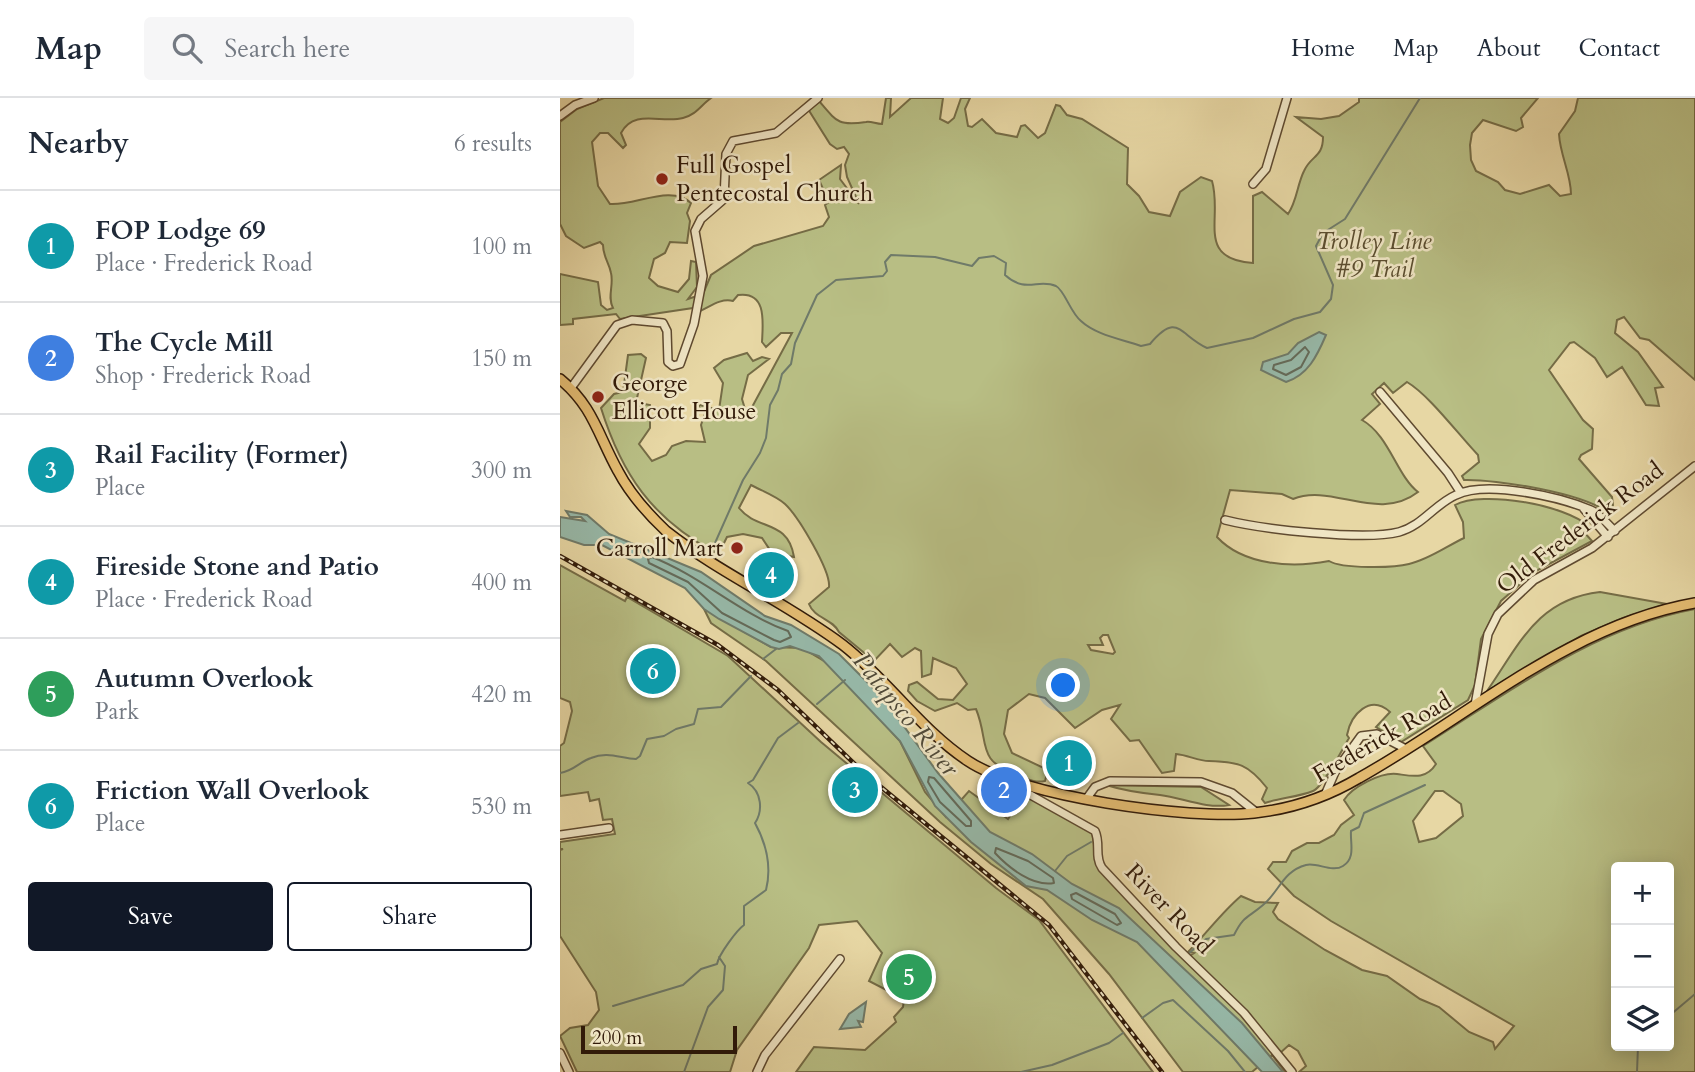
<!DOCTYPE html>
<html lang="en">
<head>
<meta charset="utf-8">
<style>
	body { margin:0; font-family:Cardo,serif; background:#f6f6f7; color:#1f2937 }
	.controls { position:absolute; right:21px; bottom:21px; display:grid; overflow:hidden; border-radius:7px; box-shadow:0 4px 18px #0003 }
	.controls button { width:63px; height:63px; display:grid; place-items:center; padding:0; border:0; border-bottom:2px solid #e0e1e3; background:#fff; color:#1f2937; font:35px sans-serif }
	.scale { position:absolute; left:21px; bottom:18px; width:156px; box-sizing:border-box; padding-left:7px; border:4px solid #321b09; border-top:0; font-size:19px; line-height:24px; white-space:nowrap; color:#321b09; -webkit-text-stroke:5px #efe5c4; paint-order:stroke }
	.you { position:absolute; left:504px; top:588px; width:24px; height:24px; margin:-18px; border:5px solid #fff; border-radius:50%; background:#1a73e8; box-shadow:0 0 0 10px #1a73e833 }
	.badge { display:grid; place-items:center; width:46px; height:46px; border-radius:50%; background:#111827; color:#fff; font-size:23px; font-weight:700 }
	.pin { position:absolute; translate:-50% -50%; border:4px solid #fff; box-shadow:0 2px 7px #0006 }
	.list { margin:0; padding:0; list-style:none }
	h2 { display:flex; justify-content:space-between; align-items:center; height:91px; margin:0; padding:0 28px; font-size:30px }
	h2 small { font-size:23px; font-weight:400; color:#747a83 }
	.list li { display:grid; grid-template-columns:46px 1fr auto; gap:21px; align-items:center; box-sizing:border-box; height:112px; padding:0 28px; border-top:2px solid #e0e1e3 }
	.list b { display:block; font-size:26px; white-space:nowrap }
	.list p { margin:0; font-size:23px; white-space:nowrap; color:#747a83 }
	.list em { font-size:23px; font-style:normal; color:#747a83 }
	.actions { display:flex; gap:14px; padding:21px 28px }
	.actions a { flex:1; padding:16px 0; border:2px solid #111827; border-radius:7px; text-align:center; font-size:24px; color:#111827 }
	.actions .main { background:#111827; color:#fff }
	.icon { flex:none; width:38px; height:38px; fill:none; stroke:currentColor; stroke-width:2; stroke-linecap:round; stroke-linejoin:round }
	.map { position:relative; flex:none; width:1135px; height:974px; overflow:hidden }
	header { display:flex; align-items:center; gap:42px; box-sizing:border-box; height:98px; padding:0 35px; background:#fff; border-bottom:2px solid #e0e1e3 }
	header strong { font-size:33px }
	nav { display:flex; gap:38px; margin-inline-start:auto; font-size:24px }
	.search { width:490px; height:63px; background:#f6f6f7; display:flex; align-items:center; gap:18px; box-sizing:border-box; padding:0 24px; border-radius:7px; color:#747a83; font-size:26px }
	main { display:flex }
	aside { flex:1; background:#fff }
	.map>svg:first-child { display:block }
</style>
</head>
<body>
<header>
<strong>Map</strong>
<div class="search"><svg class="icon" aria-label="search" viewBox="0 0 24 24"><circle cx="10" cy="10" r="6"/><path d="M15 15l6 6"/></svg>Search here</div>
<nav><a>Home</a><a>Map</a><a>About</a><a>Contact</a></nav>
</header>
<main>
<aside>
<h2>Nearby<small>6 results</small></h2>
<ul class="list">
<li><span class="badge" style="background:#0f9aa8">1</span><div><b>FOP Lodge 69</b><p>Place · Frederick Road</p></div><em>100 m</em></li>
<li><span class="badge" style="background:#3f7fe0">2</span><div><b>The Cycle Mill</b><p>Shop · Frederick Road</p></div><em>150 m</em></li>
<li><span class="badge" style="background:#0f9aa8">3</span><div><b>Rail Facility (Former)</b><p>Place</p></div><em>300 m</em></li>
<li><span class="badge" style="background:#0f9aa8">4</span><div><b>Fireside Stone and Patio</b><p>Place · Frederick Road</p></div><em>400 m</em></li>
<li><span class="badge" style="background:#2e9e5b">5</span><div><b>Autumn Overlook</b><p>Park</p></div><em>420 m</em></li>
<li><span class="badge" style="background:#0f9aa8">6</span><div><b>Friction Wall Overlook</b><p>Place</p></div><em>530 m</em></li>
</ul>
<div class="actions"><a class="main">Save</a><a>Share</a></div>
</aside>
<div class="map">
<svg width="1135" height="974" viewBox="0 0 1135 974">
	<rect width="100%" height="100%" fill="#e7d7a4"/>
	<filter id="stains"><feTurbulence type="fractalNoise" baseFrequency=".00286" numOctaves="4"/><feColorMatrix values="0 0 0 0 .2 0 0 0 0 .09 0 0 0 0 .02 0 0 0 .5 -.17"/></filter>
	<radialGradient id="worn" r=".72"><stop offset=".6" stop-color="#630" stop-opacity="0"/><stop offset="1" stop-color="#630" stop-opacity=".3"/></radialGradient>
	<!-- green -->
	<path fill="#b8be84" stroke="#756c46" stroke-width="2" fill-rule="evenodd" d="M44,0H151C141,7 136,17 123,20C102,26 74,10 61,35L66,47L63,50L48,35H40L32,44L38,88L50,106C75,108 111,86 131,105L127,115L130,123L127,145L110,144L105,155L94,161L89,180L98,188L118,194L129,181L131,163L136,164L137,189L128,201L143,196L151,177L194,148L263,128L269,119L265,107L269,104L259,82L281,67L280,81L299,106L287,79L285,67L289,56L284,49L277,51L270,46L248,11L259,3C277,24 278,28 306,24C311,23 316,26 322,26L326,0H331L330,19L351,0H383L380,21L388,25L394,20L401,0H410L405,11L408,28L412,29L422,21L436,35L457,39L461,28L465,27L478,40L485,35L496,7L500,8L507,17L522,21L568,50L567,86L579,98L589,114L610,118L620,94L641,79L652,83C663,120 635,161 693,165V98L702,94L728,116C737,103 737,87 744,73C751,57 763,60 763,39L736,19L761,21L779,18L799,4V0H978L961,20L963,29L956,33L923,22L912,35L910,47L911,62L916,73L938,84L945,92L960,96L989,87L1000,98L1011,96C1011,76 1000,57 999,36L1015,13L1018,0H1135V282L1089,242L1080,240L1064,219L1057,222L1055,235L1078,254L1103,289L1095,290L1099,308L1086,307L1062,269L1047,279L1035,260L1014,244L1010,245L989,272L1023,322L1033,331L1032,351L1021,357L1019,361L1052,399L1053,407L1049,416C1027,395 934,381 904,382L902,378L919,364L918,357C898,336 869,297 847,284L833,295L824,285L812,296L820,306L802,322C829,337 837,378 858,394C818,425 772,385 733,401L722,396L670,392L657,439C684,468 733,470 769,463C782,471 834,470 849,466C868,462 887,448 904,440L903,424L895,407C922,392 1006,407 1028,428L1023,433L1032,443L974,474L941,503L921,541L915,587L908,602L841,644L816,629L830,614C810,596 791,616 787,637L789,640C782,652 763,689 753,693C738,699 720,700 705,705L702,701L707,690C688,666 679,664 649,663C638,663 628,657 616,656L614,673L602,675L579,642L570,643L551,621L560,607L542,612L515,630L485,600L469,596L448,612L444,636L452,655L488,672L485,683C475,685 467,681 457,677C415,662 430,645 416,611L408,612L397,605L375,613L357,603L348,593L349,587L357,584L378,601L393,602L407,586L396,570L373,560L371,576L362,579L361,553L355,550L342,559L330,546L314,563L279,534C273,521 254,520 249,506L269,489C271,473 238,418 225,406C216,398 202,393 191,387L179,410C197,433 228,421 234,459L212,455L202,440L183,436L167,439L162,449L154,454C92,420 62,377 41,310L54,296L63,294L68,257L81,256L86,260L77,300L79,305L90,307V330L79,346L92,363L106,357L112,348L126,343L145,344L141,327L145,315L136,306L159,312L163,285L154,270L164,262L187,255L193,263L202,259L209,261L188,277L182,301L185,311H191L232,235H221L206,249L202,244C203,224 207,193 178,197L173,203C161,200 151,208 140,213V209L60,221L56,216L13,221V226L0,227V176L38,184L41,207L47,212L53,210C47,199 54,187 51,175C49,164 43,159 43,147L40,144L24,150L6,138L0,126V24L17,11ZM543,537H548L555,554L553,556L531,552L528,547H543L540,540Z
		M0,467L65,503L67,499L168,558L261,644L436,790L479,822L593,974H236L254,949L305,952L336,924L334,919L343,909L344,901L309,883L322,855L297,823L259,827L249,850L177,952L170,974H17L0,938L10,930L28,927L39,912L36,894L0,838V752L3,751H0V744L55,736L52,721L43,722L39,701L30,703L28,694L0,698V648L4,645L12,613L10,604L0,600Z
		M1040,494L1107,506L1063,520L1021,538L927,593C959,547 977,501 1040,494Z
		M144,511L211,549L242,550L269,566L340,643L365,694L386,719L409,693L448,721L465,696L532,734L537,766L625,861L634,855L628,854C647,835 661,815 681,798L695,804L718,805L713,814L718,821L765,852L802,872L827,878L860,901L879,909L909,934L933,944L935,951L954,928L771,823L734,798L708,771L713,764H726L732,753L747,745H759L774,737L781,727L794,717L784,702C792,689 821,674 837,676C852,678 866,682 876,666L863,648C949,594 1033,530 1135,511V974H739L746,968L738,953L729,947L720,955L735,974H725L712,957L692,974H623L549,876L483,801L431,766L380,724L206,563L151,525ZM875,693H883L901,706L903,718L876,740L859,744L853,723ZM1056,769H1109V948H1056Z
		M546,687L641,689L669,707C646,711 623,700 600,697C580,695 565,693 546,687Z"/>
	<!-- water -->
	<path fill="#97b9a9" stroke="#6f7a69" stroke-width="2" d="M759,234L766,237C757,258 748,277 726,284L701,272L703,264L728,256L738,245Z
		M6,413L27,417L49,436L141,474L205,518L231,527L279,556L324,601L378,675L430,734L472,756L512,786L559,810L682,925L723,974H702L577,844L532,822L487,792L466,788L411,744L375,708L340,643L259,558L230,548L219,551L211,549L159,521L144,511L125,490L42,447H24L0,439V419L25,423L21,419H10Z
		M306,904L303,924L298,923L301,929L280,931L289,916Z"/>
	<g fill="none" stroke-linecap="round" stroke-linejoin="round">
		<!-- shore -->
		<path stroke="#646a59" stroke-width="2" d="M745,249L749,254L741,269L726,277L713,271L714,267L731,262Z
			M92,459C141,478 180,516 228,533L231,539L220,544L214,542L162,515L128,484L89,465L88,461Z
			M369,679L374,680L411,723V728H406L380,704L368,684Z
			M436,750L468,763L493,780L494,785C473,789 449,770 435,755Z
			M516,795L555,816L561,825L557,827L512,801L511,797Z"/>
		<!-- stream -->
		<path stroke="#6f7a69" stroke-width="2" d="M151,454L183,382L200,355L206,340L210,307L218,292L222,276L231,266L235,245L257,197L276,182L323,178L327,173L325,164L331,157L375,159L412,168L419,160L434,158L446,165L445,177C466,196 478,180 496,188C505,193 510,214 521,223C536,237 561,241 581,248L590,246C618,213 619,237 647,250L693,240L734,221L760,214L771,201L773,187L756,148L763,135L785,121L860,0
			M203,561L216,551
			M257,606L285,582
			M0,675C14,673 19,664 31,660C47,653 60,660 76,661L80,658L87,641L104,638L116,631L134,626L138,611L161,609L191,578
			M495,773L507,758L531,744
			M628,856L646,841L674,837C684,817 688,820 703,807C719,794 723,773 746,767C757,764 772,775 783,768C796,760 790,745 791,733L799,729L804,715L865,687
			M53,908L123,887L141,871L157,866C159,856 177,832 184,827V808L206,792C212,768 207,747 195,725C203,713 202,694 188,685L193,682L218,640L238,625
			M1109,918L1135,896
			M582,920L603,905L613,902L668,953L685,974
			M124,974L148,909L163,892L165,868L159,859
			M461,974L492,967L549,945L563,935
			M1077,974L1078,948"/>
		<!-- minor casing -->
		<g stroke="#5f4a30" stroke-width="10">
			<path id="minor" d="M0,18L15,7L34,0
				M693,86L706,71L727,0
				M11,290L57,227L72,222L103,225L107,233L108,264L113,268L120,266L134,226L143,178L135,133L141,121L164,101L166,56L173,43L216,35L258,0
				M820,294L888,375L901,395
				M1024,411L1048,439
				M665,422C701,431 804,443 839,434C862,428 875,406 896,397C927,382 1000,399 1031,412C1040,416 1048,427 1055,433
				M915,607L928,536L938,516L974,482L1032,450L1135,368
				M463,686L467,695L535,733C541,746 534,758 542,770L616,849L684,915L732,974
				M765,697L775,674L801,638L817,636L846,651
				M527,700L535,689L550,683L641,684L672,695L697,715
				M0,737L49,730
				M0,955L9,974
				M197,974L205,957L280,861"/>
		</g>
		<!-- major casing -->
		<g stroke="#321b09" stroke-width="12">
			<path id="major" d="M0,281C33,308 38,337 58,373C70,396 87,415 106,433C161,476 227,505 283,547C328,582 361,632 408,663C462,699 629,722 694,715C731,711 767,699 799,680C908,619 1009,527 1135,505"/>
		</g>
		<!-- minor -->
		<use href="#minor" stroke="#efe5c4" stroke-width="7"/>
		<!-- major -->
		<use href="#major" stroke="#e4bc72" stroke-width="9"/>
		<!-- rail casing -->
		<g stroke="#321b09" stroke-width="4.5">
			<path id="rail" d="M0,458L158,547L218,592L304,675L489,827L602,974"/>
		</g>
		<!-- rail -->
		<use href="#rail" stroke="#efe5c4" stroke-width="2" stroke-dasharray="5" stroke-linecap="butt"/>
	</g>
	<!-- markers -->
	<g fill="#8f2418" stroke="#efe5c4" stroke-width="2.5">
		<circle cx="102" cy="81" r="7"/>
		<circle cx="38" cy="299" r="7"/>
		<circle cx="177" cy="450" r="7"/>
	</g>
	<g text-anchor="middle" dominant-baseline="central" stroke-width="5" stroke-linejoin="round" paint-order="stroke">
		<!-- poi labels -->
		<g font-size="24" fill="#321b09" stroke="#efe5c4" text-anchor="start">
			<text x="116" y="67">Full Gospel<tspan x="116" dy="28">Pentecostal Church</tspan></text>
			<text x="52" y="285">George<tspan x="52" dy="28">Ellicott House</tspan></text>
			<text x="163" y="450" text-anchor="end">Carroll Mart</text>
		</g>
		<!-- park labels -->
		<g font-size="24" font-style="italic" fill="#5a4c2e" stroke="#efe5c4">
			<text x="814" y="143">Trolley Line<tspan x="814" dy="28">#9 Trail</tspan></text>
		</g>
		<!-- street labels -->
		<g font-size="24" fill="#321b09" stroke="#efe5c4">
			<text transform="translate(1020 430) rotate(-37)">Old Frederick Road</text>
			<text transform="translate(822 640) rotate(-30)">Frederick Road</text>
			<text transform="translate(609 811) rotate(46)">River Road</text>
		</g>
		<!-- water labels -->
		<g font-size="26" font-style="italic" fill="#504a39" stroke="#efe5c4">
			<text transform="translate(346 616) rotate(51)">Patapsco River</text>
		</g>
	</g>
	<rect width="100%" height="100%" filter="url(#stains)"/>
	<rect width="100%" height="100%" fill="url(#worn)"/>
</svg>
<div class="controls">
<button>+</button>
<button>−</button>
<button><svg class="icon" aria-label="layers" viewBox="0 0 24 24"><path d="M12 4l9 5-9 5-9-5zM3 14l9 5 9-5"/></svg></button>
</div>
<div class="scale">200 m</div>
<div class="you"></div>
<div class="pin badge" style="left:509px;top:665px;background:#0f9aa8">1</div>
<div class="pin badge" style="left:444px;top:692px;background:#3f7fe0">2</div>
<div class="pin badge" style="left:295px;top:692px;background:#0f9aa8">3</div>
<div class="pin badge" style="left:211px;top:477px;background:#0f9aa8">4</div>
<div class="pin badge" style="left:349px;top:879px;background:#2e9e5b">5</div>
<div class="pin badge" style="left:93px;top:573px;background:#0f9aa8">6</div>
</div>
</main>
</body>
</html>
